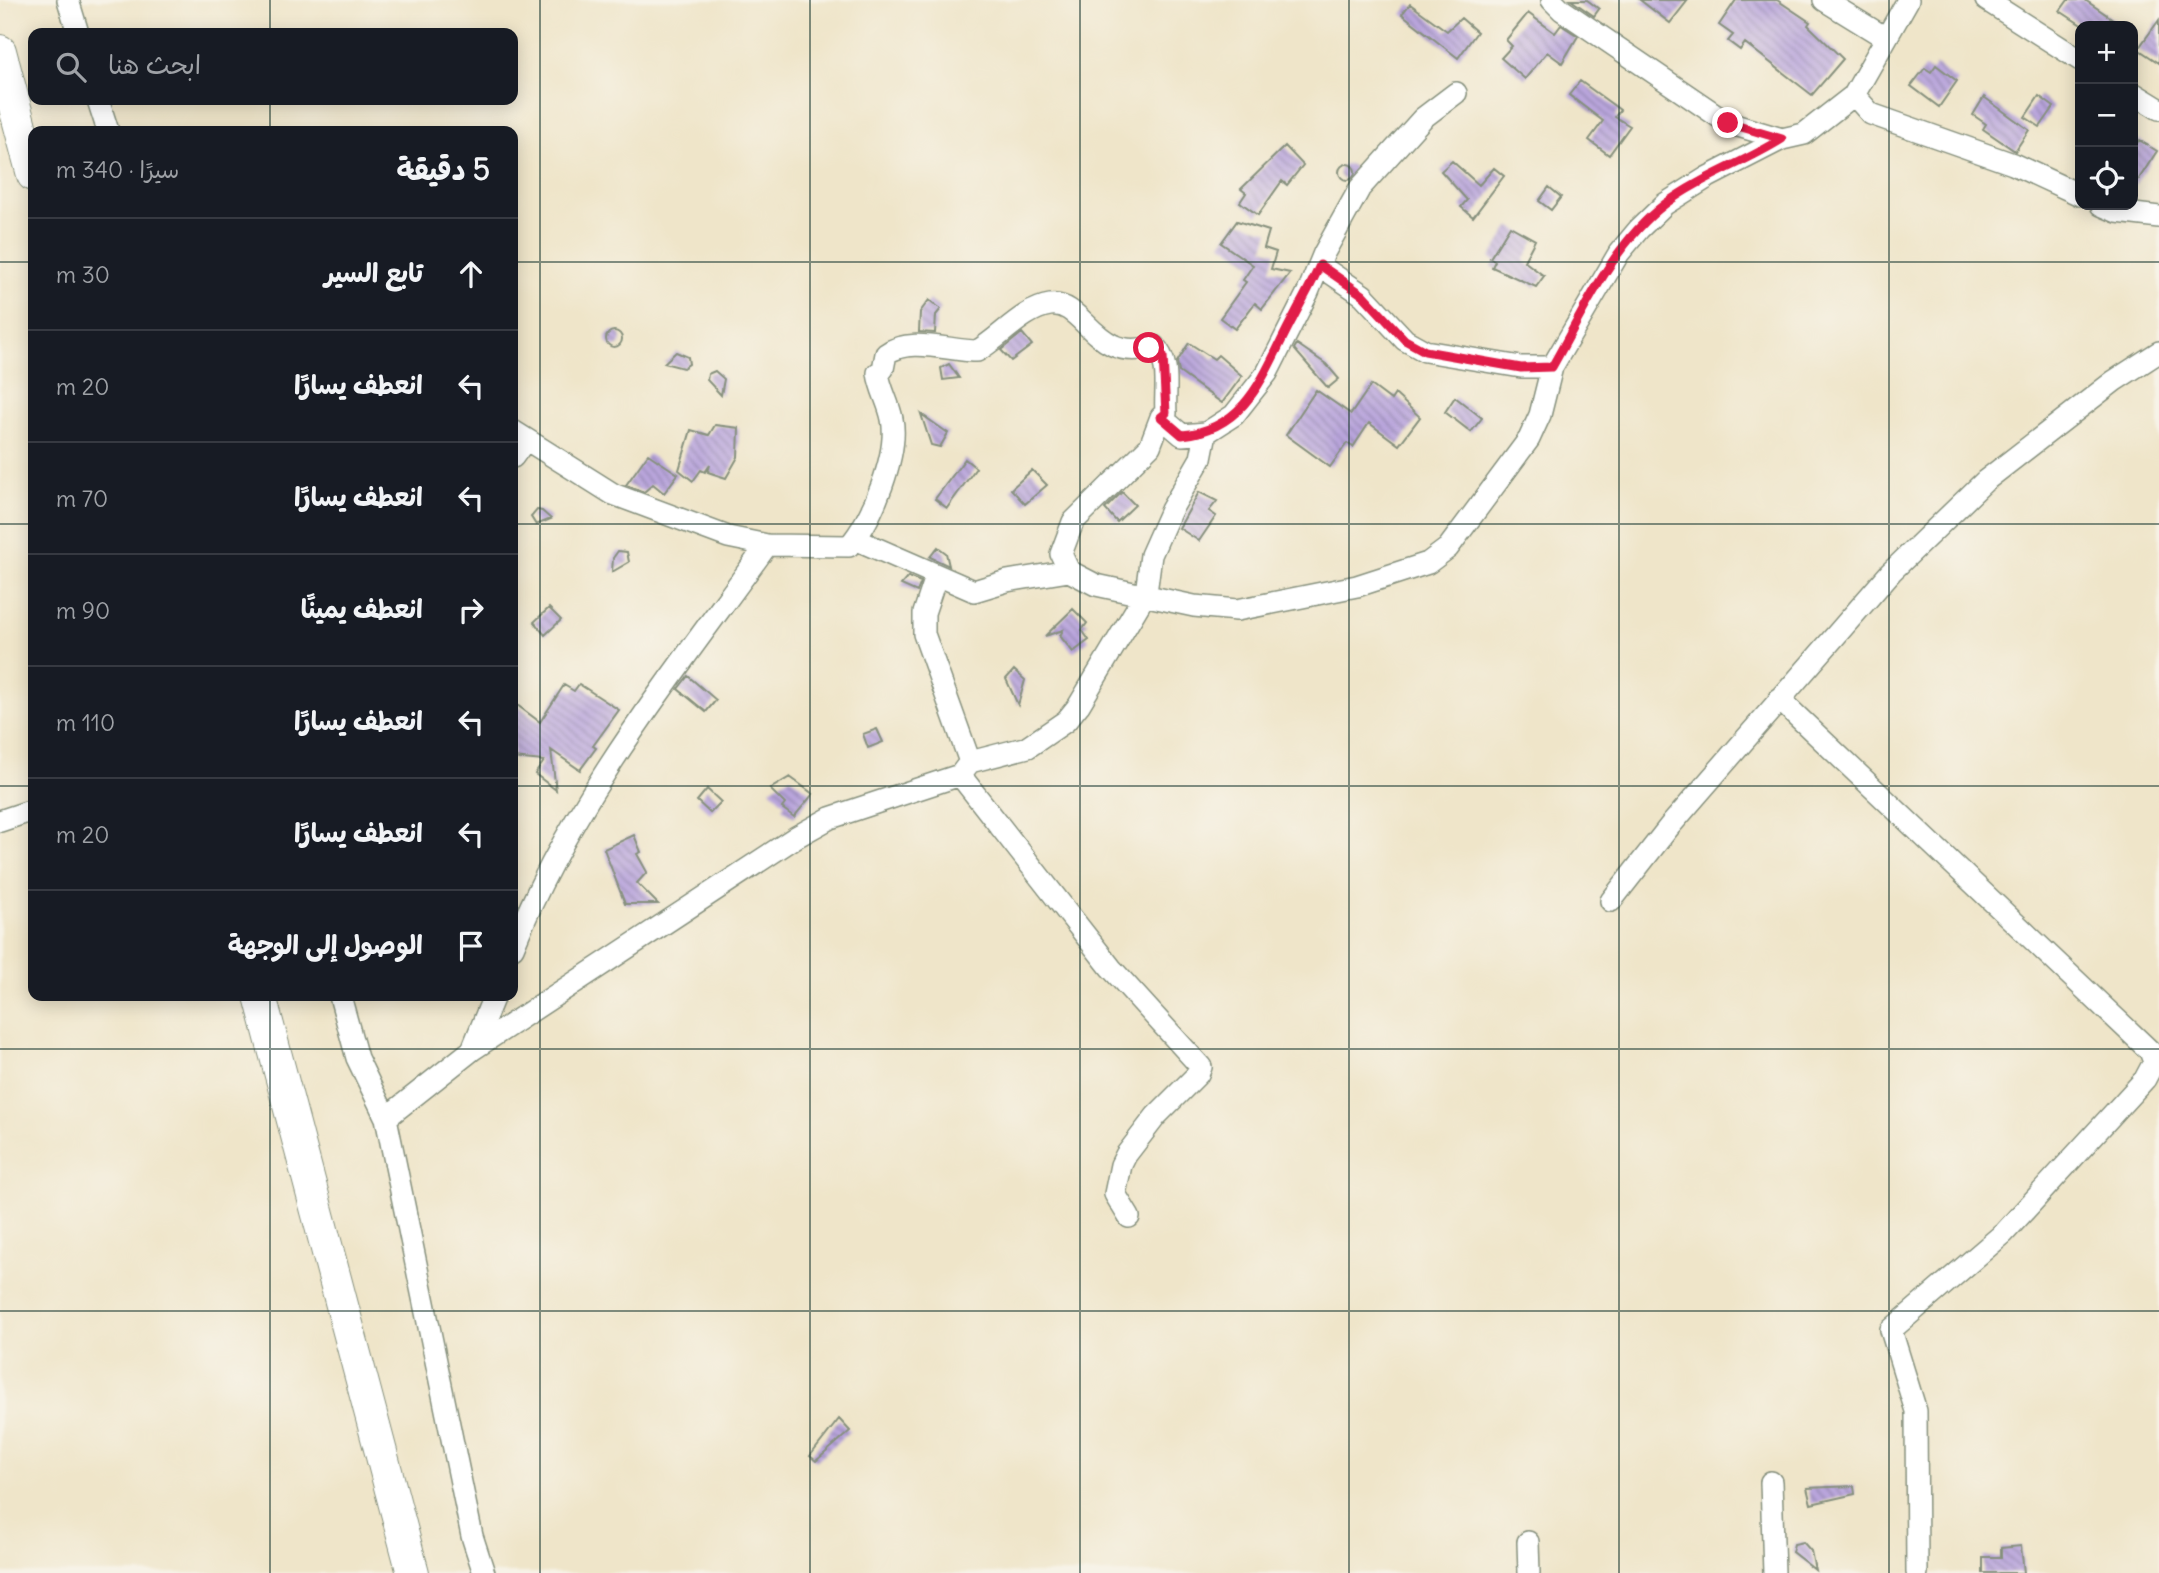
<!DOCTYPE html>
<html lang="ar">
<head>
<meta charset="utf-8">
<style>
	body { margin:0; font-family:Delius,"Playpen Sans Arabic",sans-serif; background:#20242c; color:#f1f3f6; direction:rtl }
	.controls { position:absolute; right:21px; top:21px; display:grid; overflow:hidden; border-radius:14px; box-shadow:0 4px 18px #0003 }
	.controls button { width:63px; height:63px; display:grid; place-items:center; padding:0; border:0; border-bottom:2px solid #363941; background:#171b24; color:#f1f3f6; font:35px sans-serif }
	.stop { position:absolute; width:21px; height:21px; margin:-16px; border:5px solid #e11d48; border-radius:50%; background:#fff }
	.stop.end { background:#e11d48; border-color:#fff; box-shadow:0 2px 7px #0008 }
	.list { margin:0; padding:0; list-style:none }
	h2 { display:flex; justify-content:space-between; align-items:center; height:91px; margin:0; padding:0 28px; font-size:30px }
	h2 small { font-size:23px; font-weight:400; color:#9ea1a6 }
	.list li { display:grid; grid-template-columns:46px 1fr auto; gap:21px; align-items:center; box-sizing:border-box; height:112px; padding:0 28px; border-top:2px solid #363941 }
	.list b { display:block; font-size:26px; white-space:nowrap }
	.list em { font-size:23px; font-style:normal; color:#9ea1a6 }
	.icon { flex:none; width:38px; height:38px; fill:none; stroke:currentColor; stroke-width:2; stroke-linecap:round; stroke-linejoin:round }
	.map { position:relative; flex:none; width:2159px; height:1573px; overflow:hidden; direction:ltr }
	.search { position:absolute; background:#171b24; box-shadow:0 4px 18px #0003; left:28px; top:28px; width:490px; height:77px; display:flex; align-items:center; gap:18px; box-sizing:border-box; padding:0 24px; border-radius:14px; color:#9ea1a6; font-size:26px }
	.panel { position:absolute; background:#171b24; box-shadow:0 4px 18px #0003; left:28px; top:126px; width:490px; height:875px; border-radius:14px; direction:rtl }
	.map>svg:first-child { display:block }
</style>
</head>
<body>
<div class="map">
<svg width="2159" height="1573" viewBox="0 0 2159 1573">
	<defs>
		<pattern id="building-back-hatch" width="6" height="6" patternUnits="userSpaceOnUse" patternTransform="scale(1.75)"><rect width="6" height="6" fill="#b9a5dc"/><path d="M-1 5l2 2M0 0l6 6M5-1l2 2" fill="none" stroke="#9688b3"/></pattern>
	</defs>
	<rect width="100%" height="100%" fill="#f7f3e8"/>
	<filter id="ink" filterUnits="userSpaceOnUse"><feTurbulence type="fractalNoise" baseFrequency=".0143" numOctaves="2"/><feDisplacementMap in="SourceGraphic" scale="14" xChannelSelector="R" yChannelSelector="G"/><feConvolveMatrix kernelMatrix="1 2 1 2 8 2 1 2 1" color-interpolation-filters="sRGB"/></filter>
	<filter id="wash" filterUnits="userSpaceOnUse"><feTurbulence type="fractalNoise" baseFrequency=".00686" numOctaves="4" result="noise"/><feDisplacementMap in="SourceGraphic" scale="28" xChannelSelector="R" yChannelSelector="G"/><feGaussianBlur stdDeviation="1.57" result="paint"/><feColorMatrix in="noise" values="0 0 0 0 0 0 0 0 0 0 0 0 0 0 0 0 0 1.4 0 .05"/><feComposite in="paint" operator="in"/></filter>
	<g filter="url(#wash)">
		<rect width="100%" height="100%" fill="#efe5c9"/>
		<g id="blocks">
			<!-- building -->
			<path fill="url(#building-back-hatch)" d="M1571,0H1587L1599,9L1594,16Z
				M1640,0H1688L1670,23Z
				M1736,0H1777L1810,22L1808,25L1843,59L1812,95L1745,43L1740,50L1728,41L1733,35L1719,25Z
				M2068,0H2085L2123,26H2083L2060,11Z
				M1410,4L1447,31L1461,18L1477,32L1458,58L1402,14Z
				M1528,13L1555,33L1561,25L1578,36L1562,63L1547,52L1525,79L1501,58L1512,46L1506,40Z
				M2159,20V63L2138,49Z
				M1936,65L1957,81L1939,107L1911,86L1925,68L1931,72Z
				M1580,81L1620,110L1615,117L1630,126L1609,155L1589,140L1603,121L1569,95Z
				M2039,96L2054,107L2040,127L2025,117Z
				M1984,97L2029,130L2015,151L1983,129L1986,124L1973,115Z
				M2139,140L2157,151L2133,188V149Z
				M1285,146L1303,165L1287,185L1282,181L1258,215L1240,202L1246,193L1241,189Z
				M1452,161L1479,185L1494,168L1504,176L1473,217L1461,207L1467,200L1441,171Z
				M1339 172a8 8 0 1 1 16 0a8 8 0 1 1-16 0Z
				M1549,187L1561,197L1551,210L1539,201Z
				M1237,221L1269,231L1264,248L1276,252L1271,269L1290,273L1262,309L1255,303L1235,329L1220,318L1246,282L1243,280L1253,265L1221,243Z
				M1510,226L1535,240L1524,261L1544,276L1536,287L1492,267L1495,261L1490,258Z
				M929,300L941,309L936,315L935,333L919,332L920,312Z
				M606 339a8 8 0 1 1 16 0a8 8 0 1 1-16 0Z
				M1022,333L1032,345L1011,361L1001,350Z
				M1189,343L1214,359L1218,355L1242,376L1222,403L1179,372L1177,362Z
				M1297,344L1326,364L1339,379L1328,388L1294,349Z
				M676,352L688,357L689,364L683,368L664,363Z
				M949,364L959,378L943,380L941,368Z
				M715,371L724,379L721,395L707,380L708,374Z
				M1371,385L1391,400L1395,394L1420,417L1399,445L1369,423L1353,447L1347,443L1330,467L1286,435L1316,390L1351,414Z
				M1455,397L1482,418L1471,432L1445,412Z
				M921,414L948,433L940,447L931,445Z
				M715,425L739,428L738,457L726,478L708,472L710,465L705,472L701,470L693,481L679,470L691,430L709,435Z
				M648,454L678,474L664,493L653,484L644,492L626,485Z
				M965,459L976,468L947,508L935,499Z
				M1032,470L1047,485L1025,504L1011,489Z
				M1122,492L1135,505L1117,522L1105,509Z
				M1199,492L1217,501L1209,511L1216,516L1199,541L1179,528Z
				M537,510L542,511L551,519L536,525L531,517Z
				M938,547L946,553L949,566L930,557Z
				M618,551L627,552L629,562L612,572L613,558Z
				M908,577L921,582L917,592L901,585Z
				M549,608L561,620L545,635L534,622Z
				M1073,609L1087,623L1082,630L1089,640L1073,652L1060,636L1063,630L1045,636Z
				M1014,670L1025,680L1018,705L1006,679Z
				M688,676L716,700L706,712L678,689Z
				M579,684L619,710L593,746L596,748L580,770L551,750L556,790L535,774L544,761L513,758V702L540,722L564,685L574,691Z
				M877,729L883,742L868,748L863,734Z
				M790,777L813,794L794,817L782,808L785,804L770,789Z
				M707,789L721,802L710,813L697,801Z
				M634,835L641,852L637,854L647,872L637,883L658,904H625L604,849Z
				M839,1419L850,1431L816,1461L810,1456Z
				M1854,1486L1855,1494L1811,1504L1807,1488Z
				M1803,1542L1811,1551L1815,1570L1792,1552L1794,1544Z
				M2021,1546L2024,1573H1983V1557H2001V1548Z"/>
		</g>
	</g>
	<g filter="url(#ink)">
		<use href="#blocks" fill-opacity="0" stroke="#87917e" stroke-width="2"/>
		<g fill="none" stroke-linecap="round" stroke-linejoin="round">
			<!-- street casing -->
			<g stroke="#87917e" stroke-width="24">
				<path id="street" d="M68,0L78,33
					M1552,0L1562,10L1728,123L1782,139
					M1824,0L1884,37
					M1986,0L2080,60
					M2133,93L2159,109
					M1854,95L1908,0
					M98,100L108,131
					M2101,205L2117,212L2159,217
					M1319,265L1363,295L1405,340L1425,351L1521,367H1552
					M1161,417L1150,446L1073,522L1061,554L1069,571L1096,585L1194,606L1237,610L1357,586L1428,563L1448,548L1529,439L1540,415L1552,367L1619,253L1639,229L1665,204L1708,177L1782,139L1804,134L1854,95L1871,114L2013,164L2080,195
					M513,431L613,494L728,537L767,545L849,546C872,521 899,453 892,419C889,403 880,389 878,373L883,369L886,354C909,336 950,351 977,351C1000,338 1023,309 1050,305C1085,300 1094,365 1154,346C1172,363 1164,391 1166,413L1161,417L1182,435L1206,433
					M513,457L526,439
					M855,539L974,591L1007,581L1069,571
					M936,577L924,613V634L970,762
					M1779,699L2150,1051L2154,1062L2145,1079L2004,1233L1891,1330L1916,1411L1917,1573
					M960,775L1111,968L1201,1067L1198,1074L1156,1116L1126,1155L1121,1165L1115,1194L1129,1217
					M0,821L33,810
					M1611,901L1669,827L1891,572L1985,481L2114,381L2159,352
					M513,948C570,802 676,671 767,545
					M340,996L357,1058L386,1118L472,1536L484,1573
					M472,1050L494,996
					M386,1118L472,1050L796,837L830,818L960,775L970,762L1028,747L1066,721L1079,705L1146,593L1151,555L1171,510L1201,458L1206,433L1234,415L1267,373L1308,292L1324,253L1360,188L1423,118L1456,93
					M1771,1482L1774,1573
					M1528,1542L1529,1573"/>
			</g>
			<!-- secondary casing -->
			<g stroke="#87917e" stroke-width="34">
				<path id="secondary" d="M0,51L33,175
					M260,996L413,1573"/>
			</g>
			<!-- street -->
			<use href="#street" stroke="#fff" stroke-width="21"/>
			<!-- secondary -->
			<use href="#secondary" stroke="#fff" stroke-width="32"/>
		</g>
	</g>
	<g fill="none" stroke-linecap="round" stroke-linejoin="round" filter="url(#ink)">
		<!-- route -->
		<path stroke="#e11d48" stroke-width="9" d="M1149,348L1154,346L1163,356L1166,413L1161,417L1182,435C1250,429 1265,369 1293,318C1302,300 1312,284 1320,265L1363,295L1405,340L1425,351L1521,368L1552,367C1584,311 1612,245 1665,204C1701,177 1744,163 1782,139L1728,123"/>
	</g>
	<!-- grid -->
	<path fill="none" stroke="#1f3d34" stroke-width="2" stroke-opacity="0.55" d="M270,0V33M540,0V1573M810,0V1573M1080,0V1573M1349,0V1573M1619,0V1573M1889,0V1573M270,100V131M0,262H33M513,262H2159M0,524H33M513,524H2159M0,786H33M513,786H2159M270,996V1573M0,1049H2159M0,1311H2159"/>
</svg>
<div class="controls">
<button>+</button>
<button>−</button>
<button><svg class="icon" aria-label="locate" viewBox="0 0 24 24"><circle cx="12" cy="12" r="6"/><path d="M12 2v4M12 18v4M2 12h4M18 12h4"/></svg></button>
</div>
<div class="stop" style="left:1149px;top:348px"></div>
<div class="stop end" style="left:1728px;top:123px"></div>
<div class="search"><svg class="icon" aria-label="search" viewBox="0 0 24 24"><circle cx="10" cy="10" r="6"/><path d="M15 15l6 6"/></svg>ابحث هنا</div>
<section class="panel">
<h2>5 دقيقة<small>سيرًا · 340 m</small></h2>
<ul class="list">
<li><svg class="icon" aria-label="ahead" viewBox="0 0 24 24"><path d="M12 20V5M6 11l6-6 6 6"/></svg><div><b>تابع السير</b></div><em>30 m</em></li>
<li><svg class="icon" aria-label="left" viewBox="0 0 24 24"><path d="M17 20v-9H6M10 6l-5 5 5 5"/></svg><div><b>انعطف يسارًا</b></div><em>20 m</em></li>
<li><svg class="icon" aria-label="left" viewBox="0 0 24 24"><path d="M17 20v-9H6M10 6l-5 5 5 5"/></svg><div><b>انعطف يسارًا</b></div><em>70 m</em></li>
<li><svg class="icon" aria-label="right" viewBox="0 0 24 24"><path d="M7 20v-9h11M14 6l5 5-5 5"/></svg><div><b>انعطف يمينًا</b></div><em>90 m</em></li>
<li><svg class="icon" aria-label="left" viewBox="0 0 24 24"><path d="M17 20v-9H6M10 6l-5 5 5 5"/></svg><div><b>انعطف يسارًا</b></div><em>110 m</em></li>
<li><svg class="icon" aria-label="left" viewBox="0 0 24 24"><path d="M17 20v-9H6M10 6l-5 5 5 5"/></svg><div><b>انعطف يسارًا</b></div><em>20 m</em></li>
<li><svg class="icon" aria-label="arrive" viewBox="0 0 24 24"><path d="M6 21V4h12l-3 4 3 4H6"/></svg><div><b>الوصول إلى الوجهة</b></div></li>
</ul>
</section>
</div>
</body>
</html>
